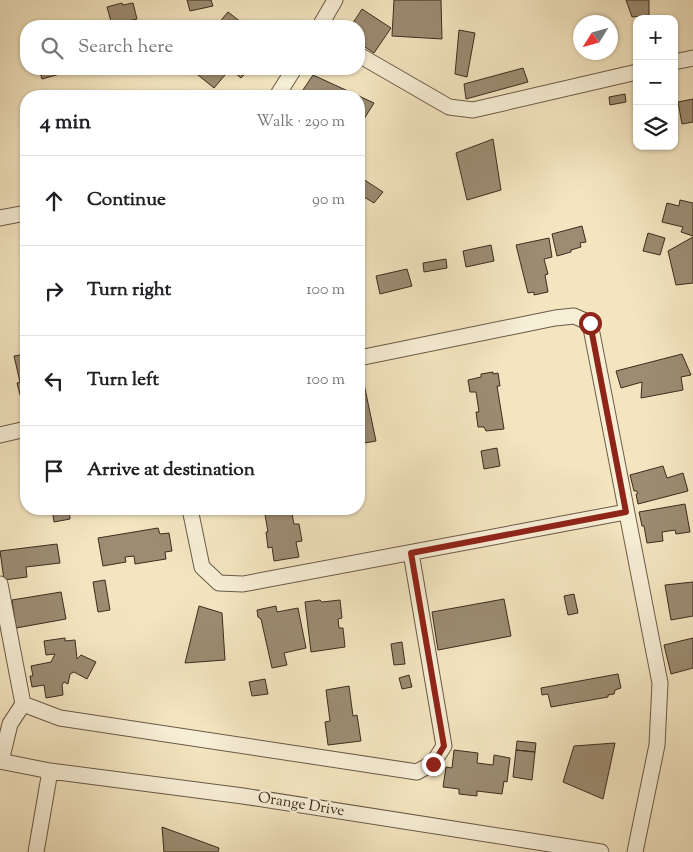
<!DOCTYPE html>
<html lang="en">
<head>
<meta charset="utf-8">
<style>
	body { margin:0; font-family:"Sorts Mill Goudy",serif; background:#f2f2f2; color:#202124 }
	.controls { position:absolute; right:15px; top:15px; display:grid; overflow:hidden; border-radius:10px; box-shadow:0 1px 4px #0004 }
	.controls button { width:45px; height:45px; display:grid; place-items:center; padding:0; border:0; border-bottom:1px solid #e0e0e0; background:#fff; color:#202124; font:25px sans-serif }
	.compass { position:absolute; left:573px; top:15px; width:45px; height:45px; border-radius:50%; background:#fff; box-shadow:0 1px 4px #0004; rotate:233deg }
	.stop { position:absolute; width:15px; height:15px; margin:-11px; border:4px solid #8f2418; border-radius:50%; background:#fff }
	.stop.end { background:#8f2418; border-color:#fff; box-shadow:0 1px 5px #0008 }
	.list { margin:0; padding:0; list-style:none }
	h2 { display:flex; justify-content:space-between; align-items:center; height:65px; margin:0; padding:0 20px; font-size:21px }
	h2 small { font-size:16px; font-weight:400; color:#757577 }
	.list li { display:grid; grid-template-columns:32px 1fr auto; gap:15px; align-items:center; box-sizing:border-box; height:90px; padding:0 20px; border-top:1px solid #e0e0e0 }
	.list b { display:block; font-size:19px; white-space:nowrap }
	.list em { font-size:16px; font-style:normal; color:#757577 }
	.icon { flex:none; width:28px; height:28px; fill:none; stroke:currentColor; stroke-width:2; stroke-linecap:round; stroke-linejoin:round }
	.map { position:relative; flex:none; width:693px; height:852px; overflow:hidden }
	.search { position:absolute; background:#fff; box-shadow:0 1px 4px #0004; left:20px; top:20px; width:345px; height:55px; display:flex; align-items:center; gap:12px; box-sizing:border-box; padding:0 18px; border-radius:20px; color:#757577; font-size:19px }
	.panel { position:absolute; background:#fff; box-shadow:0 1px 4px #0004; left:20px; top:90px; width:345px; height:425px; border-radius:20px }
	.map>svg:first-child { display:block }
</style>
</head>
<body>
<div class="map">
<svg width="693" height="852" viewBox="0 0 693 852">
	<rect width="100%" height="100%" fill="#f3e5c0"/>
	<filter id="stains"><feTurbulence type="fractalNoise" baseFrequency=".004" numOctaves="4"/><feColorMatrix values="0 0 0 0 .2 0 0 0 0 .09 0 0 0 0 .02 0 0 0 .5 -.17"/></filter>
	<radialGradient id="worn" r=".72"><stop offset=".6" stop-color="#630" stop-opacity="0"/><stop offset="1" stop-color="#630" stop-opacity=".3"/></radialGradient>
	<!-- building -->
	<path fill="#9c8c72" stroke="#3d2c1e" d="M187,0H211L213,6L190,11Z
		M394,0H441L442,39L392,36Z
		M626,0H649V15L632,17Z
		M122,3L123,5L133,3L137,19L112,25L107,7Z
		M362,9L391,28L374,53L359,43V26H351Z
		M228,12L246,26H216Z
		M459,30L475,33L467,77L455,74Z
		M523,68L528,82L466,99L464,84Z
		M39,69H66L67,72L42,79Z
		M195,69H225L221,73L225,75L214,88L193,71Z
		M230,69H249L241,78Z
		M313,75L374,103L359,127V96H299Z
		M625,94L626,102L610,105L609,97Z
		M693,99V122L682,124L678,102Z
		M493,139L501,190L467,200L456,153Z
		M360,177L383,192L374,203L359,194Z
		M680,200L693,203V236L681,232L683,227L662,222L667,203L679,206Z
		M582,226L586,242L580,243L581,247L571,250V252L557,256L552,234Z
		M648,233L665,238L660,255L643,251Z
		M693,237V283L676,285L668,251Z
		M549,238L552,257L544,259L548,274L545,275L548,292L534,295V292L528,293L516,245Z
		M491,245L494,261L466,267L463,251Z
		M446,259L447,268L424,272L423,263Z
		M407,269L412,286L380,294L376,276Z
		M26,354V409L24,410L17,383L20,382L14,356Z
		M682,354L691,375L681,377L683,390L641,398L642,382L621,388L616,371Z
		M493,372V374L498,373L500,386H497L504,429L486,431L484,427H478L476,412H479L476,392H470L468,380L481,377V374Z
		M364,384L376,441L359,444V385Z
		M497,448L500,466L484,469L481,451Z
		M663,466L667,478L683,473L688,491L638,504L636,494L638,493L637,491H634L630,475Z
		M685,504L690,532L676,534L675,530L662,532L663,541L647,543L644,526H642L639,512Z
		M52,509H69L70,519L54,522Z
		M264,509H291L294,524H299L302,541L296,542L299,557L274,561L272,547L268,548L266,532H268Z
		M158,528L160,534L169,533L172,551L165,552L166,559L135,564L134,556L125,557L126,562L103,566L98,538Z
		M57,544L60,563L26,567L27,577L4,580L0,551Z
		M105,580L110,610L98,612L93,582Z
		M693,582V616L671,620L665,585Z
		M61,592L66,619L16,628L12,600Z
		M574,594L578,613L568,615L564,596Z
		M504,599L511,636L438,650L432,612Z
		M320,600L322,602L340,600L342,618L338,619L339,628H343L345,647L311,652L305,602Z
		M199,606L222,613L225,660L185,663Z
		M276,606L277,612L298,608L306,648L284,653L287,665L272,668L261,619L258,617L257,610Z
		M65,638V641L75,640L77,659L81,655L96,662L87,679L74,672L70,674L68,684L64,682L62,685L63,695L46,698L44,685L32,687L30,676H33L31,666L51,662L55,654L46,655L44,641Z
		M693,638V668L671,674L664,645Z
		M402,642L405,664L394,665L391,644Z
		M618,674L621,688L615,690L614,694L608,695V697L551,707L548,694L542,695L541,688Z
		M409,675L412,687L402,689L399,678Z
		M265,679L268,694L252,696L249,682Z
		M349,686L353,716L357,715L361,741L328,745L325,722L330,721L326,690Z
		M517,741L536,743L535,752L516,750Z
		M615,743L603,799L563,782L574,746Z
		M454,750L478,753L477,763L493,765L494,755L510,758L507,782L504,781L502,794L477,791V796L459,794V789L443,787L446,767L452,768Z
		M516,750L535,752L532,780L513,777Z
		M162,827L219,848L218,852H164Z"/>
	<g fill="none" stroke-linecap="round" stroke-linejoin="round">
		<!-- minor casing -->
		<g stroke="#6a5a46" stroke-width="17">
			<path id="minor" d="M320,26L335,0
				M359,55L449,107L473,110L637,72
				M674,62L693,58
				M277,96L294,69
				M0,218L26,213
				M359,358L555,318L574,316L590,323L660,683L657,745L635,852
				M0,435L26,429
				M190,509L202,567L219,583L243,584L626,512
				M0,584L23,704L60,718L417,772L433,763L444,746L411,553
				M0,761L50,771L243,796L601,852
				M1,761L10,724L23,704
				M36,852L50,771"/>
		</g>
		<!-- minor -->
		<use href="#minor" stroke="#f7eed6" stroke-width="15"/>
	</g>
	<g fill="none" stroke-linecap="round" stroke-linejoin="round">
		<!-- route -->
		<path stroke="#8f2418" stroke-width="6" d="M433,764L444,746L411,553L626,512L590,323"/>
	</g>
	<g text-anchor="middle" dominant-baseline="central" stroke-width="5" stroke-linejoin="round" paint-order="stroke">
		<!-- street labels -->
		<g font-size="15" fill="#3d2c1e" stroke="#f7eed6">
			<text transform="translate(301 805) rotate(9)">Orange Drive</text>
		</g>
	</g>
	<rect width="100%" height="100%" filter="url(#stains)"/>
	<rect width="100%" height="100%" fill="url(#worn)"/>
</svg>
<div class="controls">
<button>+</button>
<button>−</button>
<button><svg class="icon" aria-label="layers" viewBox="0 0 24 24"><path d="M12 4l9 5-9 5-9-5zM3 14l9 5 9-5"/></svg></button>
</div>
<svg class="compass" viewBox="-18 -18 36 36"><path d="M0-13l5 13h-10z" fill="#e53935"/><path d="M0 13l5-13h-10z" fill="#757577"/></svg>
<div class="stop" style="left:590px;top:323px"></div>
<div class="stop end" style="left:433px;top:764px"></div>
<div class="search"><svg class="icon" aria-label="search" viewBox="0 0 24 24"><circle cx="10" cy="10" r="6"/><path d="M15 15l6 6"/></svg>Search here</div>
<section class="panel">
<h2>4 min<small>Walk · 290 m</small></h2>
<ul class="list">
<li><svg class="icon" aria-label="ahead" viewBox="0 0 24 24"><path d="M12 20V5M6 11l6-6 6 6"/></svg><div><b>Continue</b></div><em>90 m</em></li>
<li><svg class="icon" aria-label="right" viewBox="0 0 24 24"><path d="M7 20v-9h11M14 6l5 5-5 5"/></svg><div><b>Turn right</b></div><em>100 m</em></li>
<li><svg class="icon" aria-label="left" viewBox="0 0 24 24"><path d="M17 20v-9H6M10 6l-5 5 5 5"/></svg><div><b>Turn left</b></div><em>100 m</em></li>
<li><svg class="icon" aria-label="arrive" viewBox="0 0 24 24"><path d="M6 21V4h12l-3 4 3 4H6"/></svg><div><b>Arrive at destination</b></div></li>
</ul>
</section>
</div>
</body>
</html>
